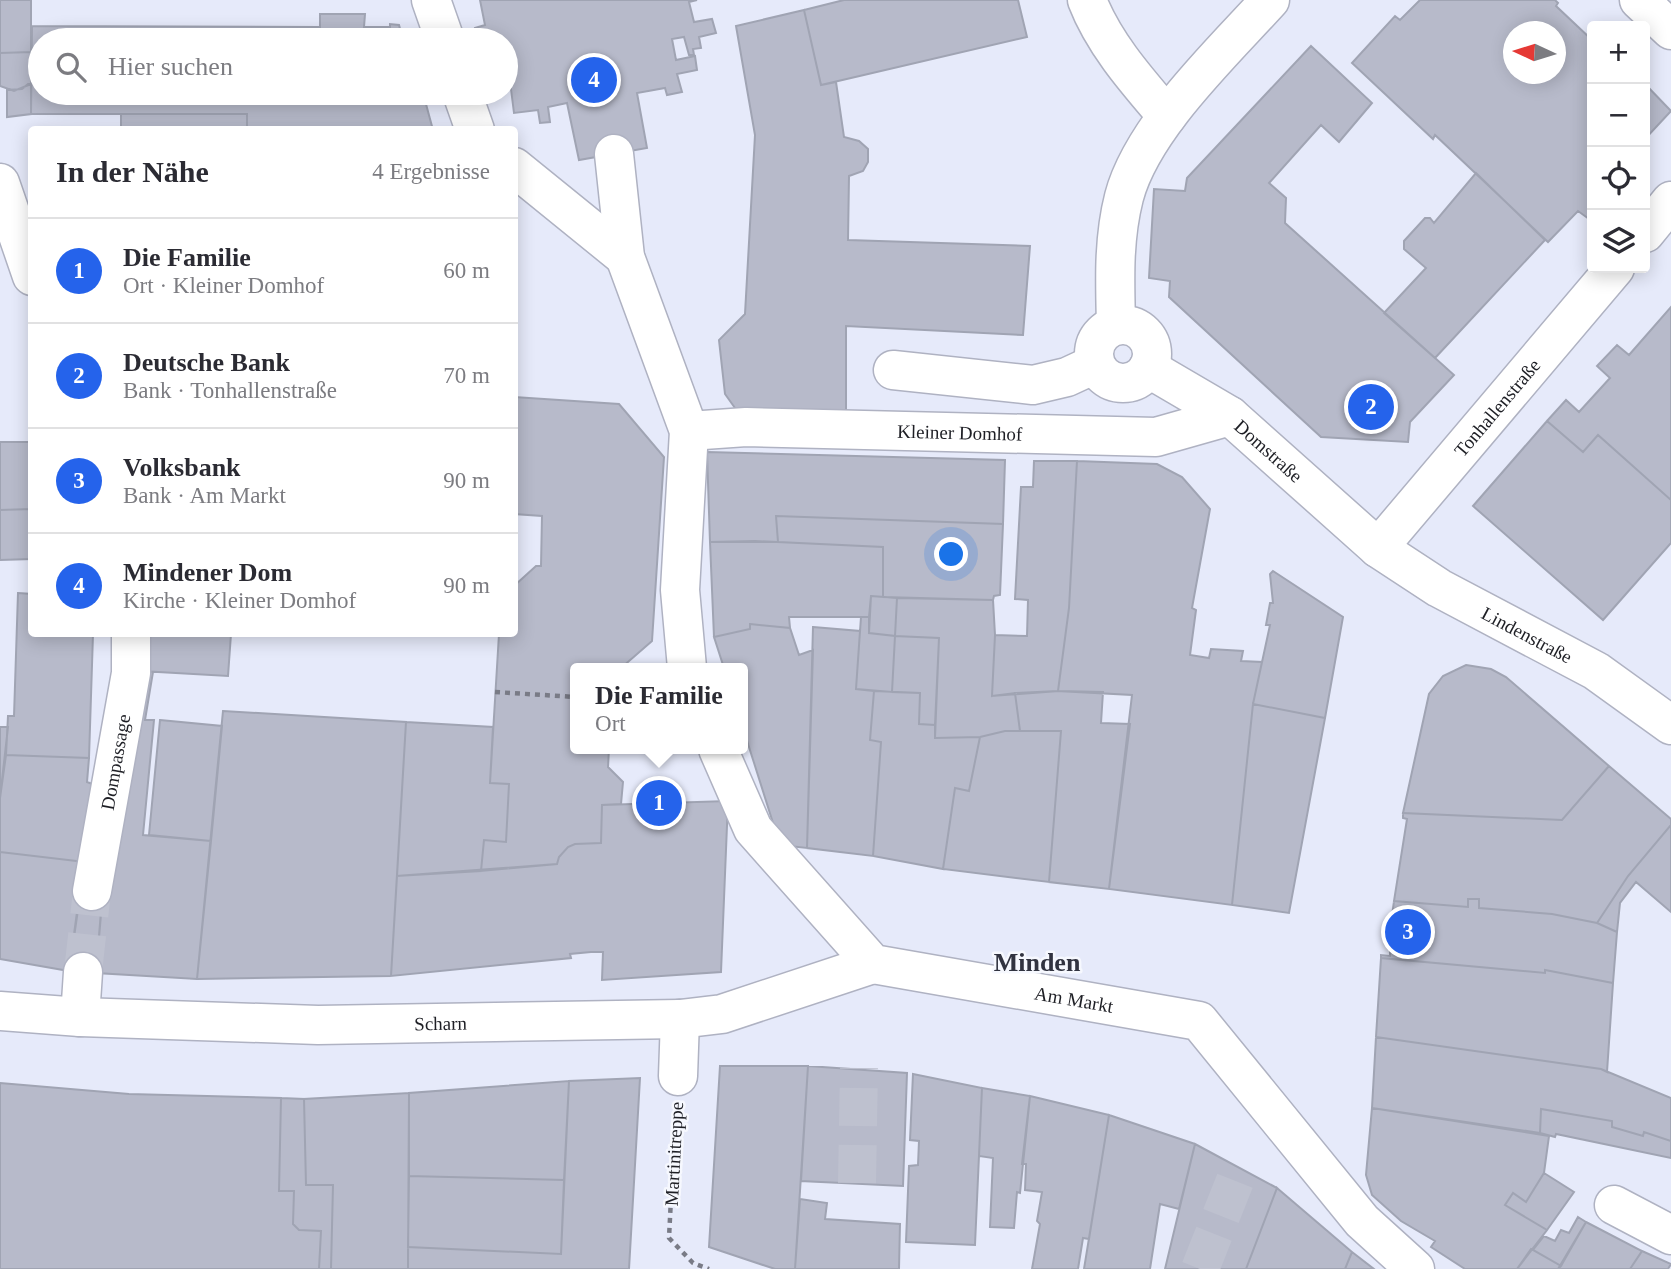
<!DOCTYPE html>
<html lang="de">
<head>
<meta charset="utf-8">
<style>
	body { margin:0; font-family:"Times New Roman",serif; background:#f2f2f3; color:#2b2b33 }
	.controls { position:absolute; right:21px; top:21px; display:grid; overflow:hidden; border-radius:7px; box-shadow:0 4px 18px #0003 }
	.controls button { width:63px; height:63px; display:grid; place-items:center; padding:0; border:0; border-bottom:2px solid #e1e1e2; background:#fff; color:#2b2b33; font:35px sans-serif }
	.compass { position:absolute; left:1503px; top:21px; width:63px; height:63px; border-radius:50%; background:#fff; box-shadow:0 4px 18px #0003; rotate:274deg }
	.you { position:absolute; left:952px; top:555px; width:24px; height:24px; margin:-18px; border:5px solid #fff; border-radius:50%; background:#1a73e8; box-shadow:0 0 0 10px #1a73e833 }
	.badge { display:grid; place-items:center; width:46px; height:46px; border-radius:50%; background:#2563eb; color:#fff; font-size:23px; font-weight:700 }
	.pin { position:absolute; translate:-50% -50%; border:4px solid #fff; box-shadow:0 2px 7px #0006 }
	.popup { position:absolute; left:570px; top:663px; width:178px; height:91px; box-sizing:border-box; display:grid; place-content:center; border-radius:7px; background:#fff; filter:drop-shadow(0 2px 5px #0005); font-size:23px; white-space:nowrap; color:#7c7c81 }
	.popup b { font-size:26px; color:#2b2b33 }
	.popup::after { content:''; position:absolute; left:50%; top:100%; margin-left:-14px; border:14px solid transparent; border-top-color:#fff }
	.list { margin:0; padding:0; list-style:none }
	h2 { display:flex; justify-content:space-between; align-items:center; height:91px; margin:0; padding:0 28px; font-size:30px }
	h2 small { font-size:23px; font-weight:400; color:#7c7c81 }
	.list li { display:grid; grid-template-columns:46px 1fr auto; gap:21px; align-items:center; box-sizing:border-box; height:105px; padding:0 28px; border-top:2px solid #e1e1e2 }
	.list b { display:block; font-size:26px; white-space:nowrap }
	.list p { margin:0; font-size:23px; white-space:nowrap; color:#7c7c81 }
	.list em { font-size:23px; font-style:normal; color:#7c7c81 }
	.icon { flex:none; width:38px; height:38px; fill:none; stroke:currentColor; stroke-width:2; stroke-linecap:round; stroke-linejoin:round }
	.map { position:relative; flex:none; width:1671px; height:1269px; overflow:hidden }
	.search { position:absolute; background:#fff; box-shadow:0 4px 18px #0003; left:28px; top:28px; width:490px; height:77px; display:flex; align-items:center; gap:18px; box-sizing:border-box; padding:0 24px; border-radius:38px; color:#7c7c81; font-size:26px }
	.panel { position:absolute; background:#fff; box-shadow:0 4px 18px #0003; left:28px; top:126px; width:490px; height:511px; border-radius:7px }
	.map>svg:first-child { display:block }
</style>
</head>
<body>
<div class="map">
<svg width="1671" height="1269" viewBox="0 0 1671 1269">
	<rect width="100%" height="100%" fill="#e6eafa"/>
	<!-- building -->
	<path fill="#b7baca" stroke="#a0a4b3" stroke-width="2" fill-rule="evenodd" d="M0,0H31V52L0,53Z
		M480,0H697L689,2L694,22L712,19L716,33L699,37L701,48L693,49L694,55H689L684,37L672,39L676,60L695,56L697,70L677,74L682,92L667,95L665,88L637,93L647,148L579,160L567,103L548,107L550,122L540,123L538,110L514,113L509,73L506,74L508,85L506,86V40H488V38L477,40L475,28L485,25Z
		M844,0H1018L1027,37L821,85L804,10Z
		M1420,0H1555L1558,3L1556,6L1592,40V216L1589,219L1578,211L1548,242L1435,135L1433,139L1352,63L1395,16L1400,20ZM1514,32H1556V74H1514Z
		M804,10L821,85L836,82L844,137L859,141L868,149V162L863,171L849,176L848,240L1030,246L1023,335L846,326V413L740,415L725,394L719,340L745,314L755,135L736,26Z
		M320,14H365L364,27H390V24L399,25L403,40H40V93H423L433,130H247V114H31L32,26L320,27Z
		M1311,46L1372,103L1339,142L1321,125L1269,183L1286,198L1285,223L1454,375L1410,422L1408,442L1321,437L1169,297L1170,281L1149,278L1154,189L1185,191L1187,178Z
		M31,52V84L14,91L0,86V53Z
		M28,84H31V114L7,117V90L22,89Z
		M1646,85L1671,111L1645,139V87Z
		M121,114H247V130H121Z
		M1476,173L1545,240L1435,358L1384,313L1426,268L1404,249V241L1425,218H1430L1434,223Z
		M1671,307V500L1598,435L1583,452L1547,421L1566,400L1579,412L1610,378L1597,366L1617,345L1629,355Z
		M514,397L619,404L664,457L652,641L621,668H575V749H609L608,767L623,782L621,804L602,805L601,843L575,844L568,847L559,857L557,864L481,871L484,840L506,842L509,784L490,783L499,634H514V586L536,566H541L542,516L514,514Z
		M1547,421L1583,452L1598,435L1671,500V543L1603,620L1473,506Z
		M0,442H32V509L0,510Z
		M707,452L1005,460L1003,524L776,516L778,542H710Z
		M1034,461H1077L1069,608L1058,691L992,696L995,635L1027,636L1028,600L1015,599L1021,487H1033Z
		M1077,461L1157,464L1182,477L1210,509L1192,608L1196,610L1190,655L1209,658L1211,649L1243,651L1241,661L1262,662L1253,704L1232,905L1109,889L1132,695L1058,691L1069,608Z
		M32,509V559L0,560V510Z
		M776,516L1003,524L1000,595L994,596L993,600L883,597V547L778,542Z
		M755,541L883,547V597L871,596L869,617H789L790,628L750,624V629L714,637L710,542Z
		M1273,571L1343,617L1325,718L1253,704L1270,625H1266L1270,603H1273L1270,574Z
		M18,593L32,594V634H93L89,758L6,755L8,716H14Z
		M871,596L897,598L895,636L869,633Z
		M897,598L993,600L995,635L992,696L1015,693L1020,731H1005L980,737L935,738L939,638L895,636Z
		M861,617H869V633L895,636L892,692L856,689Z
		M750,624L790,628L799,655L813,650L807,848L780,845L743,728V668H724L714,637L750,629Z
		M813,627L860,631L856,689L874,691L870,740L881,742L873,856L807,848Z
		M143,634H231L228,676L141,671Z
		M895,636L939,638L935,725L919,724L920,693L892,692Z
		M1466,665L1491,669L1506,677L1609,766L1562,820L1403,813L1429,694L1443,676Z
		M141,671L153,672L145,720H154L143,835L211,841L197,979L96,973L104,874Z
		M874,691L920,693L919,724L935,725V738L980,737L969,791L955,788L943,869L873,856L881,742L870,740Z
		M1058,691L1103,692L1101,723L1130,724L1109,889L1049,882L1061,731H1020L1015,693Z
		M1253,704L1325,718L1289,913L1232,905Z
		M223,711L406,722L391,976L197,979Z
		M160,720L222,726L211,841L149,835Z
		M406,722L493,727L490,783L509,784L506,842L484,840L481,871L397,876Z
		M0,727H8L0,798Z
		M1005,731H1061L1049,882L943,869L955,788L969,791L980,737Z
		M6,755L89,758L87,782L95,785L85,862L0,852V798Z
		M1609,766L1671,819V825L1628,876L1597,923L1552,914L1479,908V899H1468V907L1394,901L1407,819L1403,818V813L1562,820Z
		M728,801L721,972L602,980L603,952H591L570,954L571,958L391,976L397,876L557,864L559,857L568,847L575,844L601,843L602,805Z
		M1671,825V912L1636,882L1620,903L1617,932L1597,923L1628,876Z
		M0,852L85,862L69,971L0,959Z
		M80,890L103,891L96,973L69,971Z
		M1468,899H1479V908L1552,914L1597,923L1617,932L1613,983L1545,970V973L1381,958V955L1390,956V946L1386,937L1389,928L1394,924L1391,923L1394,901L1468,907Z
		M1381,958L1545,973V970L1613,983L1607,1072L1601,1069L1376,1037Z
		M1376,1037L1601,1069L1671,1098V1141L1644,1132L1643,1136L1612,1127V1121L1541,1109L1540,1133L1372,1108Z
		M720,1066H808L795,1269H775L709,1247Z
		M808,1066L907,1073L903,1186L801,1181Z
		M913,1074L982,1088L975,1245L906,1242L909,1166L918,1165L919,1141L910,1140Z
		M640,1078L629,1269H408V1247L561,1254L569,1081Z
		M569,1081L564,1180L409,1176V1093Z
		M0,1083L129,1094L281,1098L279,1191H294L293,1224L299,1230L321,1231L319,1269H0Z
		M982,1088L1030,1096L1020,1193L1017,1192L1014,1228L990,1227L993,1158L979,1156Z
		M409,1093L408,1269H331L333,1185H306L304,1099Z
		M1030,1096L1109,1115L1089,1239L1083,1238L1078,1269H1032L1040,1224L1037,1221L1042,1192L1025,1190L1026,1164H1022Z
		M281,1098L304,1099L306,1185H333L331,1269H319L321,1231L299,1230L293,1224L294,1191H279Z
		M1372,1108L1549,1136L1544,1173L1526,1202L1513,1193L1505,1205L1547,1230L1517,1269H1465L1431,1247L1435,1241L1401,1221L1372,1195L1366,1175Z
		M1541,1109L1612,1121V1127L1643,1136L1644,1132L1671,1141V1158L1556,1134L1555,1137L1540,1133Z
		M1109,1115L1195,1144L1179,1209L1160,1204L1150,1269H1084Z
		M1195,1144L1277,1188L1246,1269H1165Z
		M1544,1173L1574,1192L1547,1230L1505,1205L1513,1193L1526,1202Z
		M409,1176L564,1180L561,1254L408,1247Z
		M1277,1188L1352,1252L1345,1269H1246Z
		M800,1199L827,1203L825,1219L900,1224L899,1269H795Z
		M1578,1217L1586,1222L1561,1266L1533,1250L1544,1236L1555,1241L1561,1230L1569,1233Z
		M1586,1222L1642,1251L1630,1269H1558Z
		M1531,1249L1533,1250L1561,1266L1558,1269H1517Z
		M1642,1251L1671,1264L1668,1269H1630Z
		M1352,1252L1374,1269H1345Z"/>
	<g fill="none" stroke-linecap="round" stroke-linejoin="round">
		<!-- minor-tunnel -->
		<path stroke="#bec1cf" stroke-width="38" stroke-dasharray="38 19" stroke-linecap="butt" d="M83,972L92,891
			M857,1183L859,1068
			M1200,1269L1240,1168"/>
		<!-- minor casing -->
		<g stroke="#afb2c2" stroke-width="41">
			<g id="minor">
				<path d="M431,0L445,40"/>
				<path d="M1087,0C1104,44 1137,81 1167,116"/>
				<path d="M462,93L475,130"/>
				<path d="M614,154L625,257L689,431L680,590L687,668"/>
				<path d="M514,167L625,257"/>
				<path d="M0,183L32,276"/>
				<path d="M1645,233L1671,201"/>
				<circle cx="1123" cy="354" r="29"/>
				<path d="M1116,325C1115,282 1113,240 1124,197C1142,128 1222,53 1270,0"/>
				<path id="s1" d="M1148,368L1230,416L1378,548L1439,588L1596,671L1671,725"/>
				<path d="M893,370L1033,385L1067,377L1095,364"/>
				<path id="s2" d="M689,431L746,427L1156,437L1230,416"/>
				<path id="s3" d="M1378,548L1615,268"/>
				<path id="s4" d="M718,749L753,829L873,964L1199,1021L1362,1221L1415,1269"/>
				<path id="s5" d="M92,891L131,673V634"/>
				<path id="s6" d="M0,1011L80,1017L318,1025L680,1019L722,1014L873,964"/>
				<path d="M80,1017L83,972"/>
				<path d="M678,1076L680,1019"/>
				<path d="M1614,1205L1671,1235"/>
			</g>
		</g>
		<!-- major casing -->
		<g stroke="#afb2c2" stroke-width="41">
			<path id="major" d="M1639,0L1671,30"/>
		</g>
		<!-- path -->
		<path stroke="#797b86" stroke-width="4.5" stroke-dasharray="5 5" stroke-linecap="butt" d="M495,692L575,697
			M675,1118L669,1238L693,1263L709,1269"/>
		<!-- minor -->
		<use href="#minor" stroke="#fff" stroke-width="38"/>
		<!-- major -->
		<use href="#major" stroke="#fff" stroke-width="38"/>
	</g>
	<g text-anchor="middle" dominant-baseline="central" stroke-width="5" stroke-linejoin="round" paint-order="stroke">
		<!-- street labels -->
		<g font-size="19" fill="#1e1f25" stroke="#f6f8fe">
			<text stroke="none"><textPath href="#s3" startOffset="184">Tonhallenstraße</textPath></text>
			<text stroke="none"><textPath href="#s2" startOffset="271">Kleiner Domhof</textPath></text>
			<text stroke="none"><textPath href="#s1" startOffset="147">Domstraße</textPath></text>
			<text stroke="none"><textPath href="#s1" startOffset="466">Lindenstraße</textPath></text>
			<text stroke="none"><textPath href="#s5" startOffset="131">Dompassage</textPath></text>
			<text stroke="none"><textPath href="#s4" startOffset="472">Am Markt</textPath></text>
			<text stroke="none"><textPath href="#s6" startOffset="441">Scharn</textPath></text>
			<text transform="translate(674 1154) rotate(-87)">Martinitreppe</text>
		</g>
		<!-- district labels -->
		<g font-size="26" font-weight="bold" fill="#313340" stroke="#f6f8fe">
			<text x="1037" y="962">Minden</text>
		</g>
	</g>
</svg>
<div class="controls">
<button>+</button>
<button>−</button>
<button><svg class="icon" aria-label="locate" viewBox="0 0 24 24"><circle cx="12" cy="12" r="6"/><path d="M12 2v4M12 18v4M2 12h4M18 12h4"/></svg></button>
<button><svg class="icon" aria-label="layers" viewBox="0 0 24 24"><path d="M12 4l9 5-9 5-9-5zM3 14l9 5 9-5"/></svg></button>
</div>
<svg class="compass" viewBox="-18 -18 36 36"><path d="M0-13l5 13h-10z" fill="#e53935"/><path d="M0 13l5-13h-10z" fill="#7c7c81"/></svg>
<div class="you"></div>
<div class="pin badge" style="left:659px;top:803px">1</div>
<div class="popup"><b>Die Familie</b>Ort</div>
<div class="pin badge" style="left:1371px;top:407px">2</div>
<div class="pin badge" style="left:1408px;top:932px">3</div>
<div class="pin badge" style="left:594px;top:80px">4</div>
<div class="search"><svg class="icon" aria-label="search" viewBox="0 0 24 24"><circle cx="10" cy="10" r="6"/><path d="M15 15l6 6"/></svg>Hier suchen</div>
<section class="panel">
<h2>In der Nähe<small>4 Ergebnisse</small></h2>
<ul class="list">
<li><span class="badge">1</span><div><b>Die Familie</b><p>Ort · Kleiner Domhof</p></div><em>60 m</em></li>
<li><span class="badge">2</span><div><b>Deutsche Bank</b><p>Bank · Tonhallenstraße</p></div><em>70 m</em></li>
<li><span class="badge">3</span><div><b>Volksbank</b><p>Bank · Am Markt</p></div><em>90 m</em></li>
<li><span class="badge">4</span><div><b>Mindener Dom</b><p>Kirche · Kleiner Domhof</p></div><em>90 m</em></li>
</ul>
</section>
</div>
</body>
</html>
